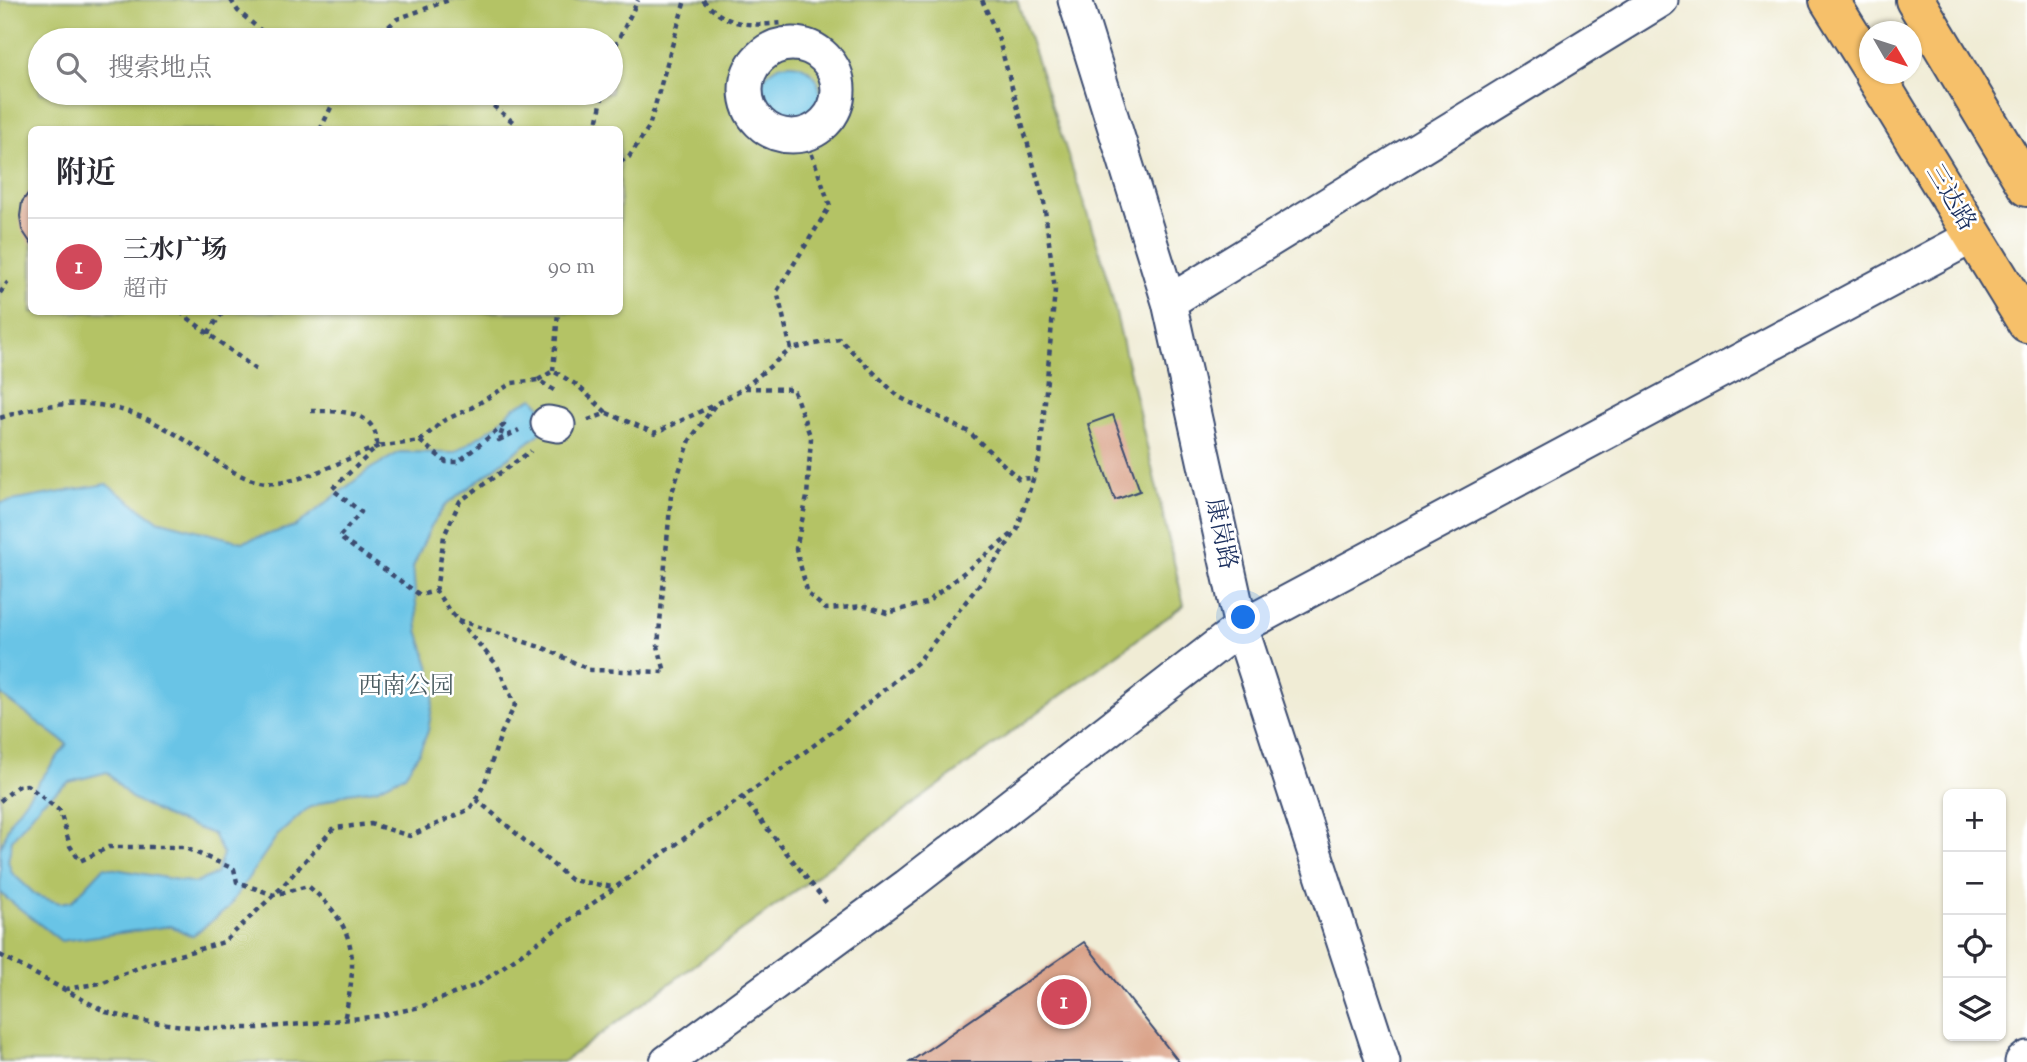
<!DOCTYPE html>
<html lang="zh">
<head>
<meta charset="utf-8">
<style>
	body { margin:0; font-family:"Sorts Mill Goudy","Noto Serif SC",serif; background:#f2f2f3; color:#2b2b33 }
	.controls { position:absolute; right:21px; bottom:21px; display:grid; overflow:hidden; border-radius:10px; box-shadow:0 2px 5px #0004 }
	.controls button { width:63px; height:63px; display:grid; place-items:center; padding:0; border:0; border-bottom:2px solid #e1e1e2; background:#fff; color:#2b2b33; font:35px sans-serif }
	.compass { position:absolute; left:1859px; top:21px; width:63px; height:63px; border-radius:50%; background:#fff; box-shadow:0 2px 5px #0004; rotate:129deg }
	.you { position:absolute; left:1244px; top:618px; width:24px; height:24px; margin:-18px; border:5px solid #fff; border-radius:50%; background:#1a73e8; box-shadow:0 0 0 10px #1a73e833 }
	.badge { display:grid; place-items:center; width:46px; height:46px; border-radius:50%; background:#d1495b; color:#fff; font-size:23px; font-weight:700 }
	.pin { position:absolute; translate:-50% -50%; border:4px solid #fff; box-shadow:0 2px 7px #0006 }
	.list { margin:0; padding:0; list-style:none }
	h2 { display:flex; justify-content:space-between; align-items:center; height:91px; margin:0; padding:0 28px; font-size:30px }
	h2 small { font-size:23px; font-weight:400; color:#7c7c81 }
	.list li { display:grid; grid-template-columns:46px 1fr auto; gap:21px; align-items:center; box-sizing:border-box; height:98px; padding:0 28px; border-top:2px solid #e1e1e2 }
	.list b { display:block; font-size:26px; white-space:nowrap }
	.list p { margin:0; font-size:23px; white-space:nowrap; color:#7c7c81 }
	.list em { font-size:23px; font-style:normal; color:#7c7c81 }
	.icon { flex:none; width:38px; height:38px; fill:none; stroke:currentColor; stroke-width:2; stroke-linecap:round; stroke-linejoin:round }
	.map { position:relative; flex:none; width:2027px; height:1062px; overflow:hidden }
	.search { position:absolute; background:#fff; box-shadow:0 2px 5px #0004; left:28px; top:28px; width:595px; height:77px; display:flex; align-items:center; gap:18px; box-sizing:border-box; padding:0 24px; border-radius:38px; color:#7c7c81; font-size:26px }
	.panel { position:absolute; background:#fff; box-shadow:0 2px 5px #0004; left:28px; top:126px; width:595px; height:189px; border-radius:10px }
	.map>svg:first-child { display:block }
</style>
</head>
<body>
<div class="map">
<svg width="2027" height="1062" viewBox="0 0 2027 1062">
	<rect width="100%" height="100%" fill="#fff"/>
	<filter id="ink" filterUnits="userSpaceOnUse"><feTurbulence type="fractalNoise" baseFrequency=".0143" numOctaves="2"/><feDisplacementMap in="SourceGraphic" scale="14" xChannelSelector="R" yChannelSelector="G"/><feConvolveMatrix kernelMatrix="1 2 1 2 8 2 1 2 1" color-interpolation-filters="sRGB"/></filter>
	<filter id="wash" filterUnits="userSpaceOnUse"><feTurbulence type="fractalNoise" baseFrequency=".00686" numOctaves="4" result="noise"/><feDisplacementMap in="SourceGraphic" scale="28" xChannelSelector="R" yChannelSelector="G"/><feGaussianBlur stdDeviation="1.57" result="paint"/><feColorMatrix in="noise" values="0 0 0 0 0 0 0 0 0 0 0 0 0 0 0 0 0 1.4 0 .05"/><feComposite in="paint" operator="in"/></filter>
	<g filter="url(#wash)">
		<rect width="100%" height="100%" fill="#f0ecd5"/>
		<!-- green -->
		<path fill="#b4c365" stroke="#687962" stroke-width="2" fill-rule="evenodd" d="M0,0H1017L1106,271L1184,605L563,1062H0ZM40,40H611V93H40ZM32,130H620V312H32Z"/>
		<!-- water -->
		<path fill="#69c4e6" stroke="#427aa2" stroke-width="2" fill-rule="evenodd" d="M760 94a30 30 0 1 1 60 0a30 30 0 1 1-60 0Z
			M533,398L546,412L543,431L445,506L430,528L413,567L418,630L430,669L434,695L428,731L419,753L405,775L376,789L348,793L308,808L277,836L227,909L192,936L171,926L61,941L0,893V849L11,820L67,744L1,695L0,503L106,484L157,520L242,542L296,526L370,469L400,452L454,453L498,424L513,408ZM107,772L130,797L163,815L213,834L223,854L216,874L195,883L104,867L72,901L60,903L37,896L12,873L8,861L12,840L41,803L69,782Z"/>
		<g id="blocks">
			<!-- building -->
			<path fill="#daa48b" d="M32,188V245L22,230L20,216L22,202Z
				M1113,415L1140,491L1115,500L1088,424Z
				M1084,942L1179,1062H910Z"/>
		</g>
	</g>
	<g filter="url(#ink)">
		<use href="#blocks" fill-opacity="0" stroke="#3b4b70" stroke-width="2"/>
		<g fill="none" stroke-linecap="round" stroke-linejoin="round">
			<!-- minor casing -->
			<g stroke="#3b4b70" stroke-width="37">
				<path id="minor" d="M1075,0L1169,302L1241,627L1383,1062
					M746 90a46 46 0 1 1 92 0a46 46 0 1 1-92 0Z
					M1169,302L1661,0
					M548,423L558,425
					M667,1062L907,886L1241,627L1973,236
					M2022,1062L2027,1058"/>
			</g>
			<!-- major casing -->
			<g stroke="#3b4b70" stroke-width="42">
				<path id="major" d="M1829,0L1870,66
					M1915,0L2027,187
					M1874,74L2027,323"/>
			</g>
			<!-- path -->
			<path stroke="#3b4b70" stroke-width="4.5" stroke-dasharray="5 5" stroke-linecap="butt" d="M231,0L238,11L272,40
				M703,0C727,27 748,26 782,23L795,43
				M374,40L397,19L449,0
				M611,55L638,0
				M478,93L513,122L516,130
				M320,130L338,93
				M596,130L603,93
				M805,135L830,206L777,291L791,349L839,339L899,397L969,432L1019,479L1033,478
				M620,162L629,157L649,127L685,0
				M0,293L8,282
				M180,312L259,372
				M208,333L223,312
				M553,371L558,312
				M538,380L553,371L577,385L607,413
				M745,388L793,389L811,438L807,497L796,549L808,594L826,609L866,606L887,613L926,603L1012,534
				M311,411C340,411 378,409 377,447L420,441L443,421L471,408L512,383L538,380L554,390
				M0,418C79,392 127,401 196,447C218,462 240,480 266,483C298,486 346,458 377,447L332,489L361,512L339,537L420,595L436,591L448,609L497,665L515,705L501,734L484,785L470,809L410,836L371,824L334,828L281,888L224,942L145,965L101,983L66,989
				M588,420L607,413L655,433L714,405
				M420,441L446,462H458L504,425L499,440L519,430
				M436,591L444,536L460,501L531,451
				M458,620L546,649L590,670L665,672L658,646L671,495L690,440L715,405L744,388L791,349
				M742,797L829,906
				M476,799L571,880L613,887
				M0,801L18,786L27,785L60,811L70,846L80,861L109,847H183L234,869L237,882L274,895L308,886C358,927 358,960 344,1020
				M0,955L106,1012L136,1020L199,1028H258L314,1023L379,1016L420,1007L479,984L768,779L840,726L918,662L979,585L1017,530L1040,457L1055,290L1044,202L998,37L982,0"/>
			<!-- minor -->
			<use href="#minor" stroke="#fff" stroke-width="33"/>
			<!-- major -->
			<use href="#major" stroke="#f6c06b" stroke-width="38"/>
		</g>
	</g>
	<g text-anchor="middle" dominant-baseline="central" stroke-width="5" stroke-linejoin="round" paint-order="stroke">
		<!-- street labels -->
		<g font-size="24" fill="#1b2f5e" stroke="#fff">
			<text transform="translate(1950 198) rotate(59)">三达路</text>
			<text transform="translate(1220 534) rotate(78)">康岗路</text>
		</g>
		<!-- park labels -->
		<g font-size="24" fill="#495b60" stroke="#fff">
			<text x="406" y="687">西南公园</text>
		</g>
	</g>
</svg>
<div class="controls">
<button>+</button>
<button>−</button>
<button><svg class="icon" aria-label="locate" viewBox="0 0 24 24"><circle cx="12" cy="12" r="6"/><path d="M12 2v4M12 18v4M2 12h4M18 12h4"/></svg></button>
<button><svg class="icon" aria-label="layers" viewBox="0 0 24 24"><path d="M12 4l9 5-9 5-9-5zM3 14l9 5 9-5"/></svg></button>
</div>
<svg class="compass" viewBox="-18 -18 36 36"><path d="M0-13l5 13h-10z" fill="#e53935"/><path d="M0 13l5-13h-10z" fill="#7c7c81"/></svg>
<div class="you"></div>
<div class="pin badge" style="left:1064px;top:1002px">1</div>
<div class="search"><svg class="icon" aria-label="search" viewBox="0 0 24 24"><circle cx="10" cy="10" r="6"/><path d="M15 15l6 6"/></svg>搜索地点</div>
<section class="panel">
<h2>附近<small></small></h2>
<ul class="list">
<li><span class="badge">1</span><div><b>三水广场</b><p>超市</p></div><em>90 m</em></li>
</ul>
</section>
</div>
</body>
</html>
